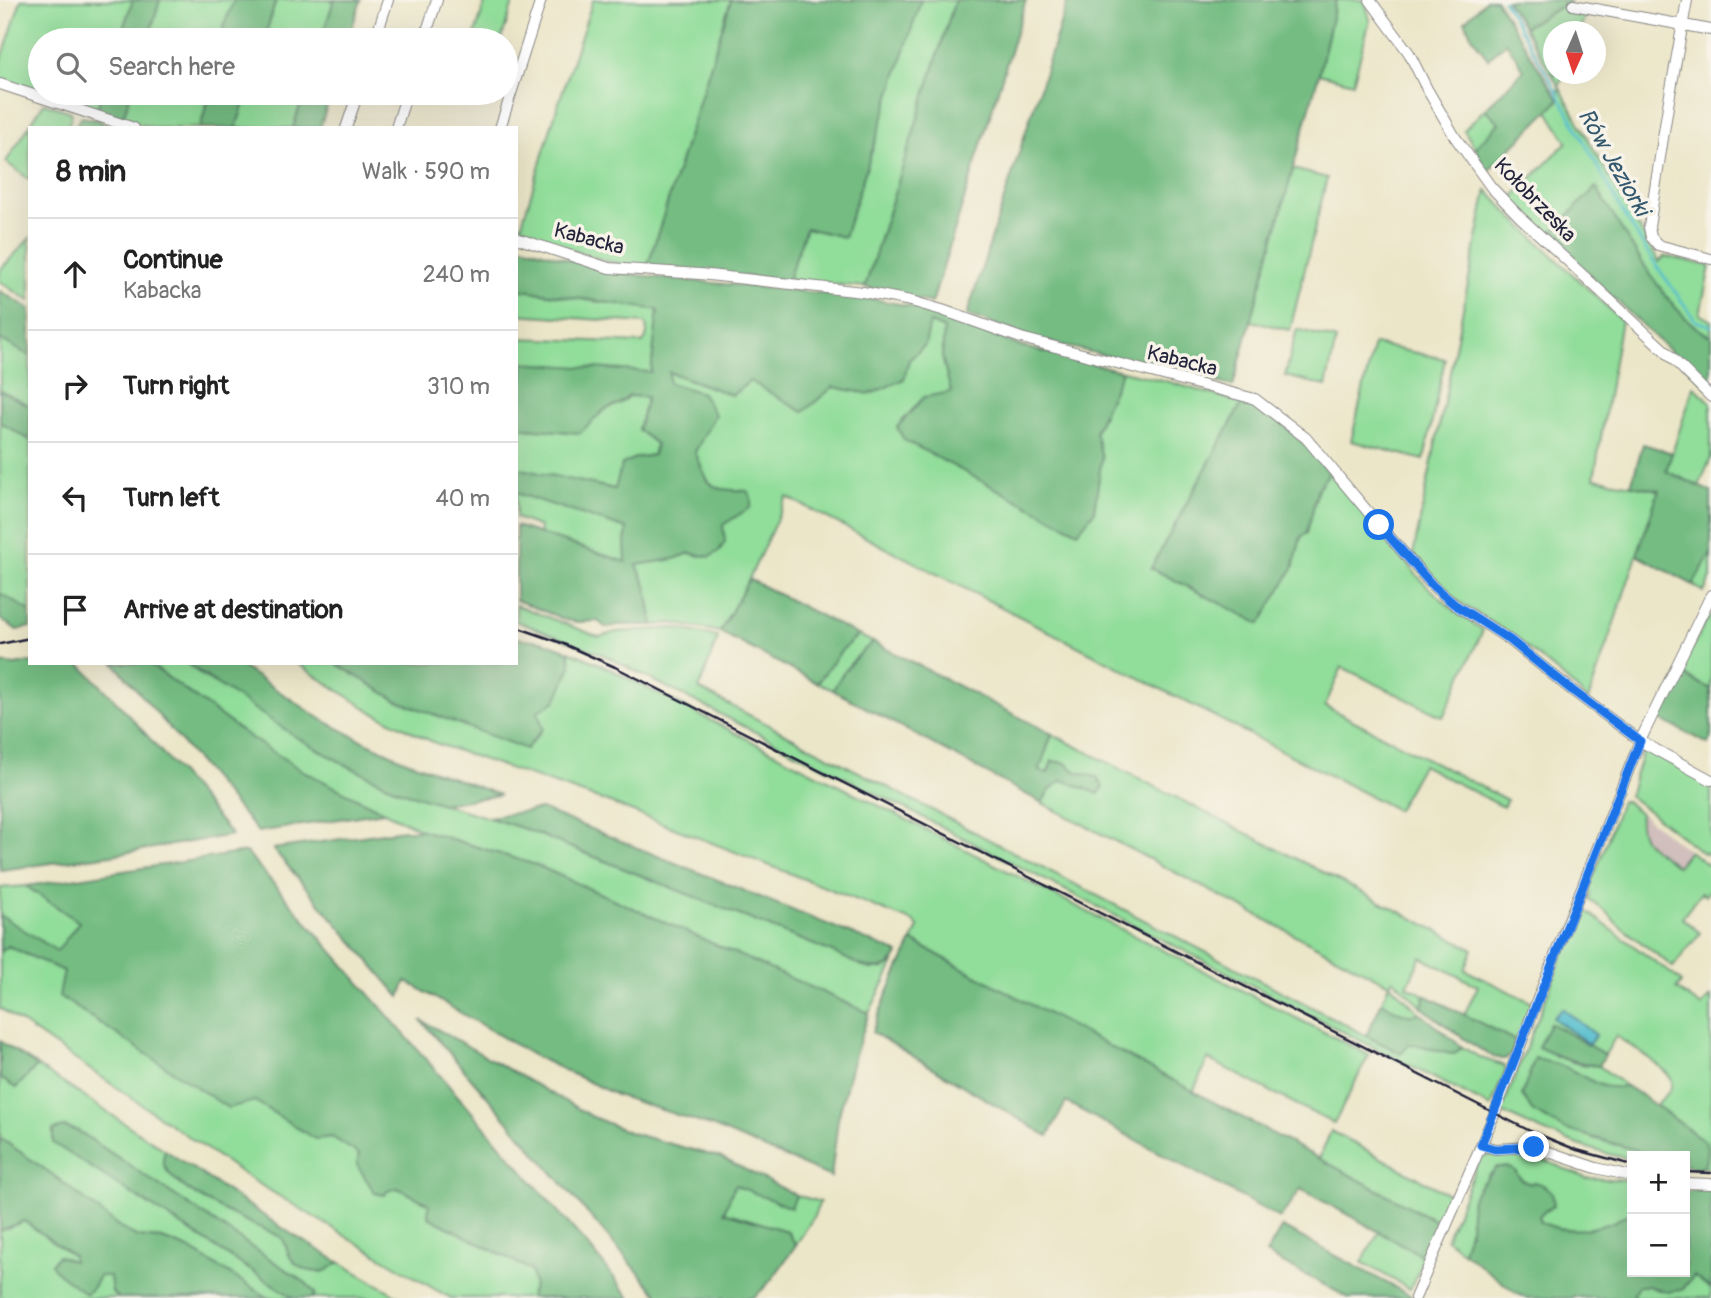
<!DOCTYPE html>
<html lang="en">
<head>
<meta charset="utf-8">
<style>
	body { margin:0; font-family:Pangolin,sans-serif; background:#f6f6f6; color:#222 }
	.controls { position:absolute; right:21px; bottom:21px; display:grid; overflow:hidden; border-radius:0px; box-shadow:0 7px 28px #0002 }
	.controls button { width:63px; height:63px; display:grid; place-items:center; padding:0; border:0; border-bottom:2px solid #e0e0e0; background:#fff; color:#222; font:35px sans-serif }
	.compass { position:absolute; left:1543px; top:21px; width:63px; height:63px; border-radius:50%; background:#fff; box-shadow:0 7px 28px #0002; rotate:183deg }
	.stop { position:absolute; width:21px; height:21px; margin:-16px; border:5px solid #1a73e8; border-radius:50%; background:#fff }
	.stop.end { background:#1a73e8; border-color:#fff; box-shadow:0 2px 7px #0008 }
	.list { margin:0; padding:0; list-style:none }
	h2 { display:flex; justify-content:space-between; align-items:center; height:91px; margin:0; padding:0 28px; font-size:30px }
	h2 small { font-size:23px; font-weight:400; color:#767676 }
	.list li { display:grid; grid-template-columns:46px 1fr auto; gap:21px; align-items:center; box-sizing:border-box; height:112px; padding:0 28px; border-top:2px solid #e0e0e0 }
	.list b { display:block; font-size:26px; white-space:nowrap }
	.list p { margin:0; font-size:23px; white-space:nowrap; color:#767676 }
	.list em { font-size:23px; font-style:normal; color:#767676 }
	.icon { flex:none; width:38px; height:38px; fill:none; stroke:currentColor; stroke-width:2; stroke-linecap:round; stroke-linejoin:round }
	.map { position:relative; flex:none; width:1711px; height:1298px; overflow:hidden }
	.search { position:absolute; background:#fff; box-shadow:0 7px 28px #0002; left:28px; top:28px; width:490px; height:77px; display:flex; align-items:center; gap:18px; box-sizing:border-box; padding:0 24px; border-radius:38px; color:#767676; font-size:26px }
	.panel { position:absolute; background:#fff; box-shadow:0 7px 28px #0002; left:28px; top:126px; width:490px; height:539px; border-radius:0px }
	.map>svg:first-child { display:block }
</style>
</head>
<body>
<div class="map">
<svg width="1711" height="1298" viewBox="0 0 1711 1298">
	<rect width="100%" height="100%" fill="#f7f3e8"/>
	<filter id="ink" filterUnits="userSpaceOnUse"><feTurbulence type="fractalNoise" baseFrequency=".0143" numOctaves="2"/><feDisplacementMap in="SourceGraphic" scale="14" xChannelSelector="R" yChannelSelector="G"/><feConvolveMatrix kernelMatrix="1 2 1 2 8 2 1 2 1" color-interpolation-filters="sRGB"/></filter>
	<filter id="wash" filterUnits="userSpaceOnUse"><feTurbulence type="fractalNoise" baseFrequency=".00686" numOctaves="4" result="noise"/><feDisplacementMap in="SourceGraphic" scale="28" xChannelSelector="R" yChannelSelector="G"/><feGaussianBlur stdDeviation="1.57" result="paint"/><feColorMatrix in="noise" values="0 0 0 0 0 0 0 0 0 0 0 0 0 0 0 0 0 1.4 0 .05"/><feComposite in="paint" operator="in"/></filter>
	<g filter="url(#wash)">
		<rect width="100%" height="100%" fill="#ece6c9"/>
		<!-- industrial -->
		<path fill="#d1bfbd" d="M1640,813L1689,851L1677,866L1644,841L1639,827Z"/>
		<!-- green -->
		<path fill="#91dd9a" stroke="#5a806a" stroke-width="2" d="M21,0H133L119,40H40V93H102L96,112L0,79V65Z
			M160,0H234L224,25L221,40H148Z
			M276,0H334L321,40H264Z
			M486,0H514L501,40H473Z
			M593,0H731L647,268L609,262L519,233L557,108Z
			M921,0H955L865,287L788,280L806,228L844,236Z
			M1336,0H1362L1366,5L1370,20L1353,83L1319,74Z
			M1561,6L1587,11L1579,31L1554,32V74H1564L1559,86L1599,159L1659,262L1665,256L1710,266L1700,314L1711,321V336C1671,321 1620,226 1596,188L1548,236L1511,199L1567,142L1548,111L1558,100L1559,86L1524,27Z
			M131,93H210L200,128H157L122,120Z
			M247,93H304L293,128H236Z
			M44,103L71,112V119L66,128H30V180L6,162Z
			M1485,109L1500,123L1475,148L1464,130Z
			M1293,169L1327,178L1290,330L1251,321Z
			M1487,190L1508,213L1621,320L1594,478L1659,490L1588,700L1561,675L1513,636L1456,600L1436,581L1413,555Z
			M30,238V301L0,282V270Z
			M516,289L592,301L658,309L651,373L524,364L523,384L516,415V338L643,343C648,336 648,332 645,323L516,314Z
			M929,322L944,329L942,357L952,392L1102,457L1095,432L1122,371L1166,381L1242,403L1151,569L1293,568L1301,537L1307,533L1318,488L1329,473L1424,583L1457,613L1483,630L1443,717L1342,667L1325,706L1507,800L1503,807L1422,765L1397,810L787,497L749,579L720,632L673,623L653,625L647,588L636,565L674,559L690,553L700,556L723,525L719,490L708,481L695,452L702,393L669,383L668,372L732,395L750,381L803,411L833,387L871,394L925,345Z
			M1297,329L1336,340L1326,386L1285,376Z
			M0,339L30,356V406L0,390Z
			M1374,344L1445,359L1424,460L1351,441Z
			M1694,386L1711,403V458L1699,486L1666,471Z
			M629,396L648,397L656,444L653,455L635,458L615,489L516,468V427L580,433L604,410L619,404Z
			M0,422L30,440V611L0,593Z
			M516,493L627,529L625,543L627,563L539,534L540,527L516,518Z
			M1711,553V578L1704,592L1693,585Z
			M516,605L599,637L616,632L675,628L718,637L699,689L1400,1053L1409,1044C1425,1044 1438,1053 1454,1054L1462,1047L1481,1058L1505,1066V1072L1491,1107L604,655L516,621Z
			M1709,616L1711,617V689L1679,673Z
			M858,635L873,642C856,656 843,670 833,690L817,683L843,648Z
			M569,651L600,664L1369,1055L1334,1124L1208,1059L1193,1092L912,941L918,927L914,922L610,803L435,743L372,712L296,663H335L398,701L537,711L571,666Z
			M148,663H186L204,677L398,790L525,829L832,952L869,969H883L894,963L869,1013L536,865L422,830L359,800L303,771L248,736Z
			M1052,734L1473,949L1465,970L1533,1003L1516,1041L1464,1015L1478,986L1421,957L1407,986L1425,995L1422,1007L1393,979L1390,984L1420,1013C1402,1017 1396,1010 1382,1002L1389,984L1042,803C1056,775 1069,779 1096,777L1075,771L1065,763L1052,761L1048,773L1039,771Z
			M1647,749L1711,784V857L1705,852L1704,854L1629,796L1643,751Z
			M1621,801L1627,802L1640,813C1637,844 1654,848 1677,866L1689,851L1711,867V889L1705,896L1701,893L1682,918L1700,933L1673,967L1616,923L1609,914L1587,898H1590L1591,892L1588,888L1601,858Z
			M26,886L79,922L57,952L0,915V888Z
			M1585,910L1680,980L1681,983L1676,989L1701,1006L1711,996V1167L1699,1168L1705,1164L1706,1142L1656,1105C1661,1099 1673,1091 1672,1082C1671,1070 1627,1044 1616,1036L1605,1055L1550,1023L1555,1056L1578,1064L1599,1066L1626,1086L1612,1089L1598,1084L1562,1066L1592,1138L1656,1156H1632V1159C1586,1151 1543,1132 1501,1112L1580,911Z
			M7,946L64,971L255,1101L315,1139L332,1137L359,1154L357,1165L387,1191L398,1188L430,1204L428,1217L531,1270L534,1285L529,1298H451L436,1290L249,1178L0,1008V952Z
			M37,1066L165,1150C164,1154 163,1158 163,1161C167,1190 256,1225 281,1237L286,1242L289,1254L324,1271L339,1262L401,1298H313L315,1293L306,1283L78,1131L64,1127L54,1143L294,1298H269L189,1249L162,1239L138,1237L122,1229L53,1175L0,1138V1078L16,1088Z
			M1331,1131L1448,1194L1451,1198L1440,1223L1319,1159Z
			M1520,1150L1586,1178L1632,1180V1212C1607,1228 1568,1237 1541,1222L1539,1216L1543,1212L1548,1210L1533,1183H1528L1520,1178L1489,1174L1472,1198L1470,1228L1463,1252L1446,1239L1480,1157Z
			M735,1184L791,1207L796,1195L820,1202L813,1218L796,1245L787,1231L724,1212Z
			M24,1221L73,1256L74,1261L58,1256L51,1264L93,1287L99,1276H110L112,1292L119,1298H0V1231Z
			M1379,1232L1425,1257L1410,1289L1362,1262Z
			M1694,1276L1711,1289V1298H1631L1638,1286H1649L1658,1290L1682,1289Z"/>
		<!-- forest -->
		<path fill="#74bc82" stroke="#4b6f5e" stroke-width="2" d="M133,0H160L148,40H119Z
			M234,0H276L264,40H221L224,25Z
			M334,0H361L348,40H321Z
			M731,0H921L844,237L806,228L788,280L647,268Z
			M955,0H1026L932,303L865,287Z
			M1068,0H1336L1319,74L1233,386L1036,339L967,315Z
			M1486,0H1496L1559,100L1486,173L1475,148L1499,123L1485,109L1524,70L1506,42L1488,59L1470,33L1465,21Z
			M1506,0H1569L1570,2L1524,27Z
			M102,93H131L122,120L96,112Z
			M210,93H247L236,128H200Z
			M304,93H331L320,128H293Z
			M81,117L98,120L111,128H74Z
			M1596,187C1620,225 1671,321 1711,336V390L1548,236Z
			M516,244L607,271L660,278L862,297L925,309L1020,346L1122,371L1095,432L1102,457L1094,512L1078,532L904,440L897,427L924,397L951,392L942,357L944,329L930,323L925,345L909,360L904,379L871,394L833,387L803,412L750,381L732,395L669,372V383L702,393L715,415L695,452C710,488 707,489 747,491L751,497V507L723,525L725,542L719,551L710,557L690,553L674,559L637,565L647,588L653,625H618L606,628L598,621L576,622L566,620L516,600V526L626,562L625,543L627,529L516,493V468L615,489L622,464L635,458L653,455L656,444L638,430L647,397L629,396L619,404L604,410L580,433L516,427C516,406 523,385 524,363L651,372L658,310L516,289Z
			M0,291L30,309V356L0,339Z
			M0,390L30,406V440L0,422Z
			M1242,403L1274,417L1311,449L1329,473L1318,488L1307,533L1301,537L1293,568L1260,624L1151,568Z
			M1643,444L1672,453L1666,471L1711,492V553L1693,585L1637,555L1659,490L1631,485Z
			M749,579L858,635L843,649L817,683L720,632Z
			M0,593L30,611V627L17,630L0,619Z
			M516,638L541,641L569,651L571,666L556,701L538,711L543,729L526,749L398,701L335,663H516Z
			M873,642L1052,734L1039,771L1048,773L1052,761L1066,763L1075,771L1097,777L1103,787L1099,794L1062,780L1049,791L1042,803L833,690C843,670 856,656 873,642Z
			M30,662V663H78C134,716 182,777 232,835L111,855L0,870V663L15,665Z
			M114,663H148L248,736L303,771L384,812L258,832Z
			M186,663H236L324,721L357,738L404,760L500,795L442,804L398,790L346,765L299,739Z
			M1679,673L1711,689V739L1708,744L1657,718Z
			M541,809L899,953C883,983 855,962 832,952L525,829L488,817Z
			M404,830H422L536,865L869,1013L852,1064L838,1119L831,1177L714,1127L616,1095L533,1055L406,981L400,997L273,849Z
			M246,852L595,1254L630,1298H529L534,1285L531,1270L428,1217L429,1204L398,1188L387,1191L385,1195L375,1193L357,1165L359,1154L332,1137L315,1139L255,1101L228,1108L59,996L64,971L8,946L0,952V915L57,951L79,922L26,886Z
			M912,941L1440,1223L1425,1257L1301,1189L1280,1218L1066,1102L1048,1136L872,1032L888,992Z
			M1425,995L1516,1041C1514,1047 1512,1057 1505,1059C1490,1062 1435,1017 1422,1007Z
			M1382,1002C1396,1010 1402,1017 1420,1013L1462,1047L1454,1054C1438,1053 1425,1044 1409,1044L1401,1053L1366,1036Z
			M421,1020L593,1117L631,1133L722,1158L796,1195L791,1208L735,1185L724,1212L787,1231L796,1245C784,1262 769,1287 752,1298H663L658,1295Z
			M1550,1023L1605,1055L1599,1066C1577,1063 1558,1057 1538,1047Z
			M0,1041L37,1066L16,1088L0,1078Z
			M1535,1058C1544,1061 1554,1063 1563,1066C1586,1076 1599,1092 1626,1086L1641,1095L1706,1142L1707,1150L1705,1164L1699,1168L1685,1166V1156H1656L1564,1129L1532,1111L1522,1095Z
			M64,1127L78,1131L306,1283L315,1293L313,1298H294L53,1143V1130Z
			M0,1138L53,1175L122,1229L138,1237L162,1239L189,1249L269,1298H119L112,1292L110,1276H99L93,1287L86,1294L58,1273L51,1264L58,1256L73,1261V1256L24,1221L0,1231Z
			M165,1150L290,1233L339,1262C335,1265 329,1270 325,1271C313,1275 296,1267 290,1257C286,1250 287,1243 281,1237C256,1225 167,1190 163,1161C163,1158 164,1154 165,1150Z
			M1497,1167C1523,1166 1510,1174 1526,1182C1536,1186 1527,1181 1537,1183C1543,1184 1548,1188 1552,1192L1554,1206L1543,1212L1539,1216L1541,1222C1569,1237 1607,1228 1632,1212V1272H1685V1193L1696,1188H1711V1289L1694,1276L1682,1289L1669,1292L1648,1286H1638L1631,1298H1585L1573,1296L1571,1298H1526L1516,1293L1463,1252L1470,1228L1472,1198L1481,1184Z
			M1282,1227L1411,1296L1410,1298H1349L1266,1254Z"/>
		<!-- water -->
		<path fill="#52bdcd" stroke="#3a7084" stroke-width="2" d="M1562,1008L1596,1035L1589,1044L1553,1018Z"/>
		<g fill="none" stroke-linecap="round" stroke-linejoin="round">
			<!-- stream -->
			<path stroke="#52bdcd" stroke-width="2.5" d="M1503,0L1550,79L1621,209L1651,258L1696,321L1711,326"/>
		</g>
	</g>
	<g filter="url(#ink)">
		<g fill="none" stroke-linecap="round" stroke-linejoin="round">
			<!-- minor casing -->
			<g stroke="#878482" stroke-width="12">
				<path id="minor" d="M1370,0L1409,53L1427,89L1455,137L1491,187L1520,217L1663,349L1711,397
					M1687,0L1669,100L1649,227L1651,237L1658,245L1711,259
					M1573,5L1711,30
					M375,40L388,0
					M424,40L437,0
					M0,84L134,128
					M346,128L358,93
					M396,128L407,93
					M500,128L541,0
					M516,238L609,268L700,274L863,292L911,301L942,310L1021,338L1255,399L1306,438L1379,525L1433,586L1454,604L1510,640L1573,691L1640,741L1711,780
					M1481,1145L1495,1149L1534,1147L1596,1168L1632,1176
					M1685,1183L1711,1184
					M1415,1298L1495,1113L1540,993L1640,741L1711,595"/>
			</g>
			<!-- minor -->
			<use href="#minor" stroke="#fff" stroke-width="10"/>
			<!-- rail -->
			<path stroke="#22223b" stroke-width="2.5" d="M516,627L559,642L615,667L1530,1131L1577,1150L1632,1165
				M0,644L30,638
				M1685,1172L1711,1173"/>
		</g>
	</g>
	<g fill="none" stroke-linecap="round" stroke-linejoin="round" filter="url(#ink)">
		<!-- route -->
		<path stroke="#1a73e8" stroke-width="9" d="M1379,525L1433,586L1454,604L1510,640L1573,691L1640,741L1481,1145L1495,1149L1534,1147"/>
	</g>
	<g text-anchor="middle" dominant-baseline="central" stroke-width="7" stroke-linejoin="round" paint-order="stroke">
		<!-- street labels -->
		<g font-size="21" fill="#22223b" stroke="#f7f3e8">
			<text transform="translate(1535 200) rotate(46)">Kołobrzeska</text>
			<text transform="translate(589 239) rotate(15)">Kabacka</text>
			<text transform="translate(1182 361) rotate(14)">Kabacka</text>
		</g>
		<!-- water labels -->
		<g font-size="23" font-style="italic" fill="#33586e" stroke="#f7f3e8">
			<text transform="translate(1614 162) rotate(60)">Rów Jeziorki</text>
		</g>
	</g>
</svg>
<div class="controls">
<button>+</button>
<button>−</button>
</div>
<svg class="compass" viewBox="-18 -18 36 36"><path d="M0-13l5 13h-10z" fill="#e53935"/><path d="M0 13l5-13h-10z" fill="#767676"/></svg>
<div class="stop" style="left:1379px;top:525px"></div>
<div class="stop end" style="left:1534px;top:1147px"></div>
<div class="search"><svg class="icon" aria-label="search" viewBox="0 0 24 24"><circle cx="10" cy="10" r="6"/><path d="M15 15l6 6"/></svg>Search here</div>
<section class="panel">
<h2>8 min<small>Walk · 590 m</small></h2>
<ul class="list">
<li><svg class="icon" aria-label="ahead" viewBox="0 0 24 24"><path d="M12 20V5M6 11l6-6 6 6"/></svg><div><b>Continue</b><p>Kabacka</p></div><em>240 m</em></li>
<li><svg class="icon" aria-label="right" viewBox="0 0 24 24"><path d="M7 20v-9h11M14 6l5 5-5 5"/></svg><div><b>Turn right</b></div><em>310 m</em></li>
<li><svg class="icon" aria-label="left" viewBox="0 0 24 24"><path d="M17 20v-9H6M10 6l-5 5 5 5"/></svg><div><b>Turn left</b></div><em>40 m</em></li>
<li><svg class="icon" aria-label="arrive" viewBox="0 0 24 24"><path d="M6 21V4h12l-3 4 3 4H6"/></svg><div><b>Arrive at destination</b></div></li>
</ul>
</section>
</div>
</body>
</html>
